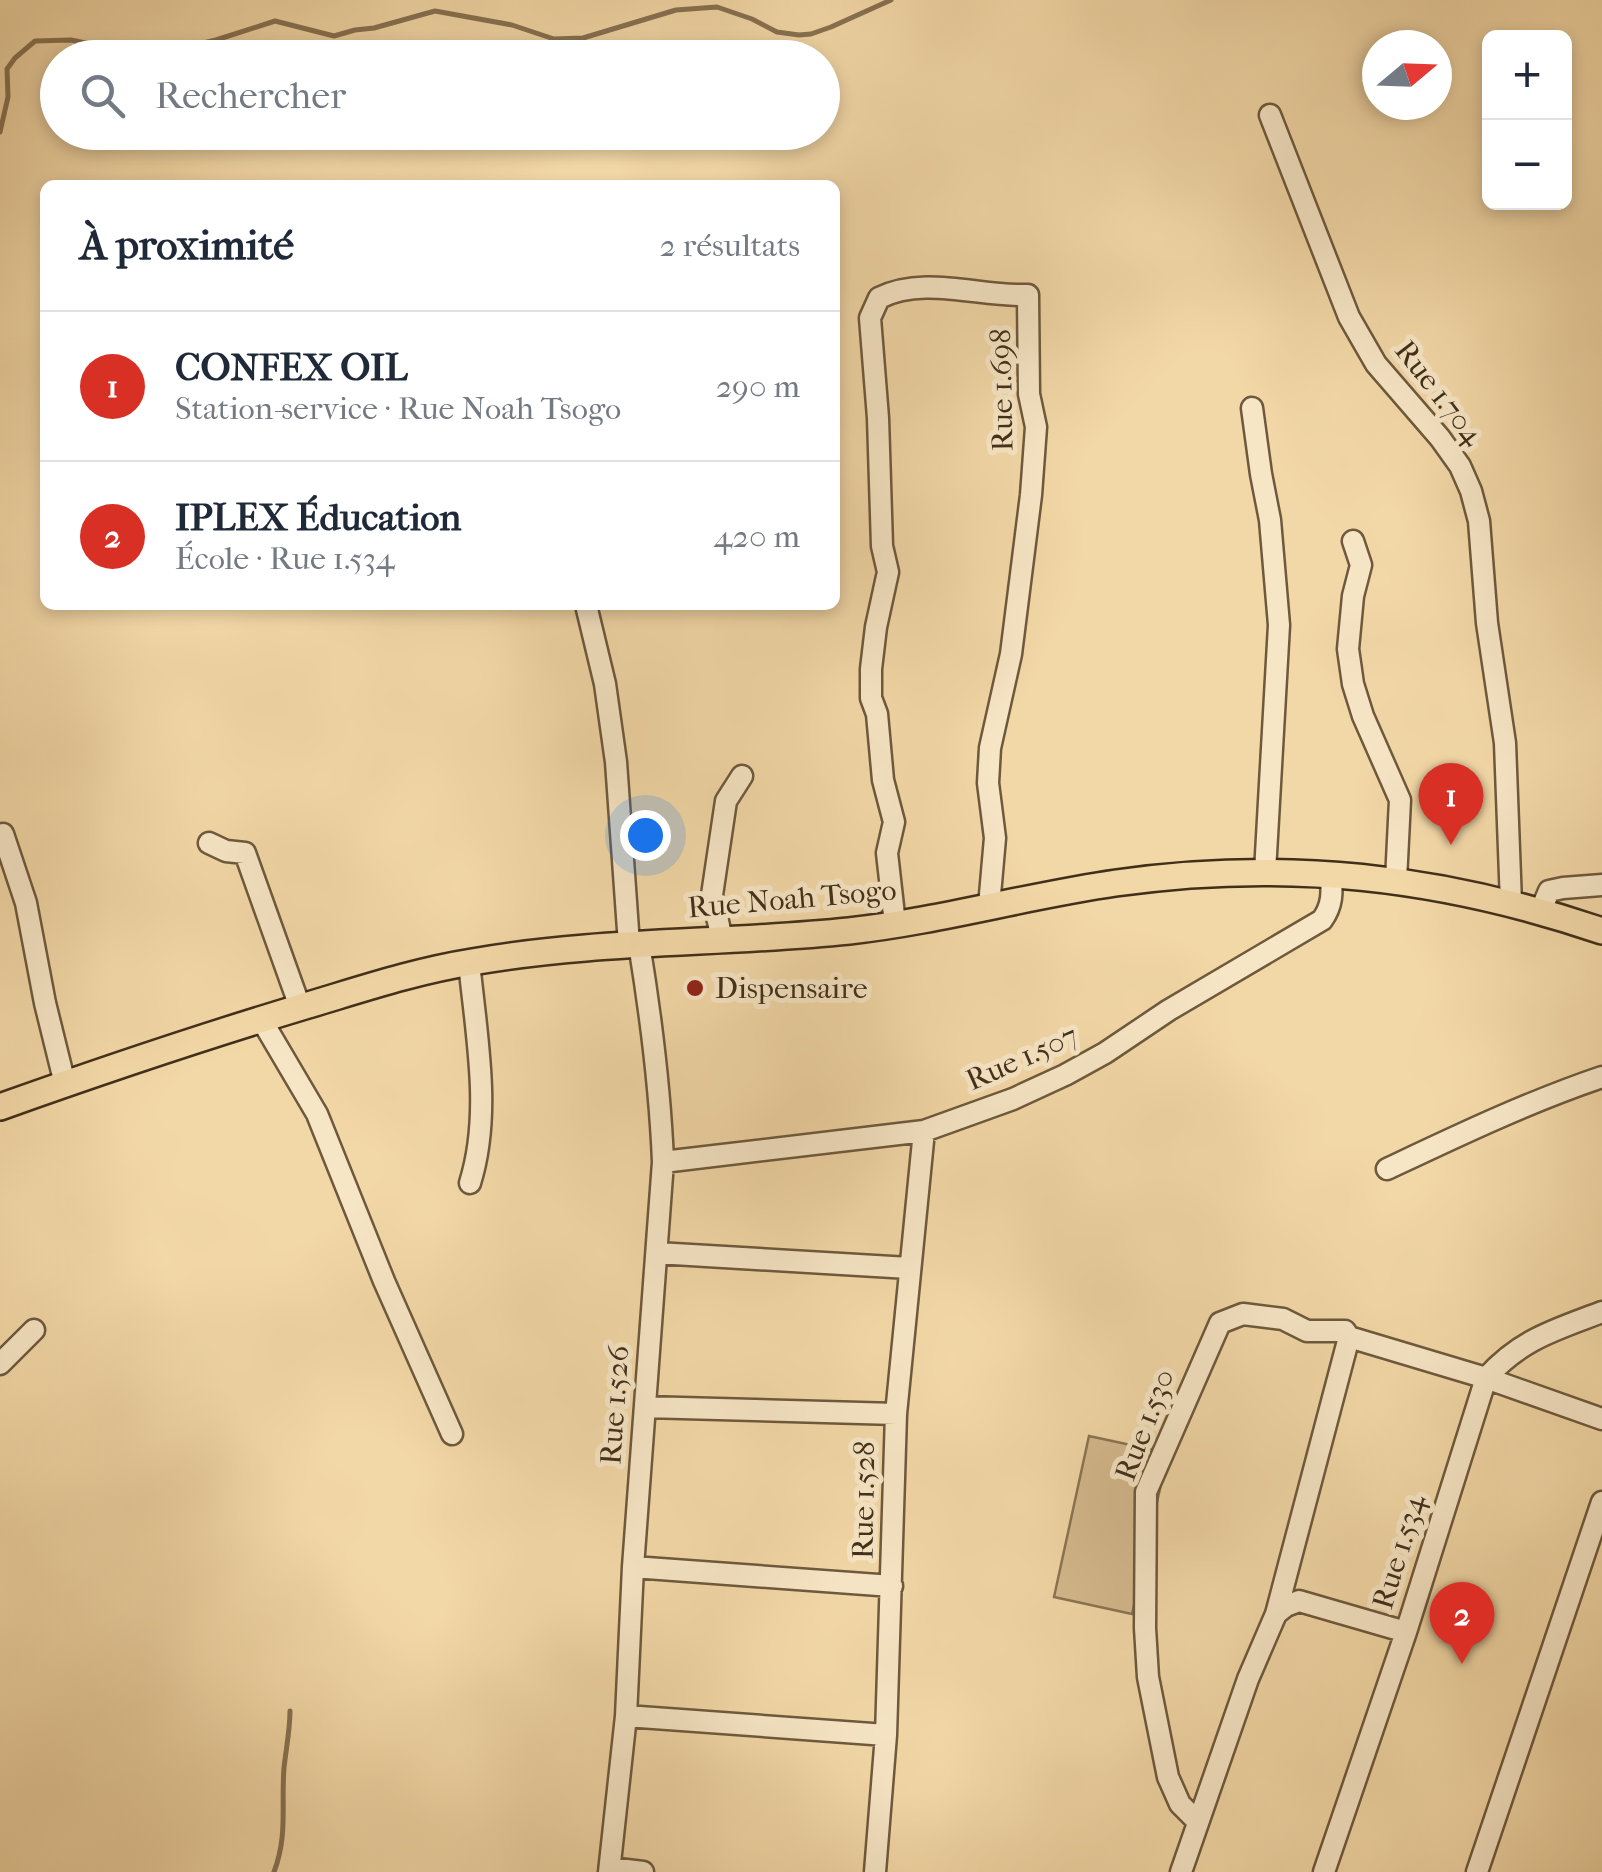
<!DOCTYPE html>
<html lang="fr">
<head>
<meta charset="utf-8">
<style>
	body { margin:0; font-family:"IM FELL French Canon",serif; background:#f2f2f3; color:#1f2937 }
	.controls { position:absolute; right:30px; top:30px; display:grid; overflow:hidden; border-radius:15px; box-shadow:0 5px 15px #0003 }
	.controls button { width:90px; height:90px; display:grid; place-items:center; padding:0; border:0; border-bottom:2px solid #e0e1e3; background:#fff; color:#1f2937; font:50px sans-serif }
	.compass { position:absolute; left:1362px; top:30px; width:90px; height:90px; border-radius:50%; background:#fff; box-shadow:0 5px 15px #0003; rotate:71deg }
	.you { position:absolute; left:645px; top:835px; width:35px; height:35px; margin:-25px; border:8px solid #fff; border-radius:50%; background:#1a73e8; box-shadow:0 0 0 15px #1a73e833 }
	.badge { display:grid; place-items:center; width:65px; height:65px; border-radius:50%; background:#d93025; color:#fff; font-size:32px; font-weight:700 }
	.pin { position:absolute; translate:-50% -82px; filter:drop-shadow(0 2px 5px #0008) }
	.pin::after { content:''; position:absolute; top:52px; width:35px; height:30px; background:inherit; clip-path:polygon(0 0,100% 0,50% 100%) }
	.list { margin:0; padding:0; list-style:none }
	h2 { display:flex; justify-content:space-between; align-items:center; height:130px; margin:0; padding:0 40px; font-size:42px }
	h2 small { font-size:32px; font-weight:400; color:#747a83 }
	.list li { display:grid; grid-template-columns:65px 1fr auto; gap:30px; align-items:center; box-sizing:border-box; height:150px; padding:0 40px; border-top:2px solid #e0e1e3 }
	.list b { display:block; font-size:38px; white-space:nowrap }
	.list p { margin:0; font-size:32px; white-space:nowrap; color:#747a83 }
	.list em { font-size:32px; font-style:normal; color:#747a83 }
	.icon { flex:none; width:55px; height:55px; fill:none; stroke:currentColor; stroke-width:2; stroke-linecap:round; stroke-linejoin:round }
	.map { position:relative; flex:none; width:1602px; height:1872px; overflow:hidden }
	.search { position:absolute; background:#fff; box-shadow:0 5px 15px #0003; left:40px; top:40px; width:800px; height:110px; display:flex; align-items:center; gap:25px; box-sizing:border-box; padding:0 35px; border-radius:55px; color:#747a83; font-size:38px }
	.panel { position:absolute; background:#fff; box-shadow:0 5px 15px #0003; left:40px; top:180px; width:800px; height:430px; border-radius:15px }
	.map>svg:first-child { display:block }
</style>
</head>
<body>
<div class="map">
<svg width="1602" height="1872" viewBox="0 0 1602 1872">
	<rect width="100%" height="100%" fill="#f3d8a7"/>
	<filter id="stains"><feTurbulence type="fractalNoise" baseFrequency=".002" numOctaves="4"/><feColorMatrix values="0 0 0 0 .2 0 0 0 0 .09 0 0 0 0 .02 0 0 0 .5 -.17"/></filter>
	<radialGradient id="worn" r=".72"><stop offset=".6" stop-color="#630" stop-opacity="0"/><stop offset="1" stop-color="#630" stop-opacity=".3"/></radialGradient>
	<!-- green -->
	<path fill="#d5bb8f" stroke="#8b7554" stroke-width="2.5" d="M1089,1436L1168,1453L1132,1614L1054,1597Z"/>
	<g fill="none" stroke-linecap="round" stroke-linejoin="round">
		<!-- stream -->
		<path stroke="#877252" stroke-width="5" d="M0,132L8,97L7,69L15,58L35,41L71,40L119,50H173L216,40L275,21L334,36L355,30L374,28L435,11L512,25L554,39L583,38L676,10L717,7L752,19L777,32L799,35L811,34L831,27L891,0
			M274,1872C288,1835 281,1806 284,1768C286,1749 290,1730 290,1711"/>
		<!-- minor casing -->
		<g stroke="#6e593d" stroke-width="25">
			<path id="minor" d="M1270,115L1349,317L1376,364L1440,438L1460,466L1471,491L1479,521L1487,623L1505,743L1511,903
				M1252,408L1261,474L1270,520L1279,625L1265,872
				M1353,541L1361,565L1353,596L1348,649L1353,684L1363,716L1400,800L1396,880
				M586,605L605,684L616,762L629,944
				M3,834L26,903L45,1003L65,1084
				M209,843L226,851L245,853L300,1007
				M1541,910L1549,891L1563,888L1602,885
				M895,924L887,853L894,822L883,780L877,714L871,698V669L876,627L888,572L882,546L878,418L870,318L879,298C924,275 980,297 1028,295L1029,394L1036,427L1031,495L1011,654L990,748L988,783L995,838L989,906
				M722,939L712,895L726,801L742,776
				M469,962C476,1034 492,1113 470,1183
				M261,1019L317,1114L384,1281L452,1434
				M663,1162L924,1131L1013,1099L1065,1075L1105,1053L1169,1010L1322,920C1333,905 1332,892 1331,874
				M1387,1169C1457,1136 1528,1102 1602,1077
				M657,1253L909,1268
				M0,1364L34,1330
				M645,1407L896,1414
				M633,1567L892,1586
				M1276,1614L1286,1606L1299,1601L1406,1632
				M626,1716L886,1735
				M1198,1822L1180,1804L1168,1777L1148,1677L1145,1628L1146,1492L1220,1323L1243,1314L1283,1319L1307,1331H1345L1349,1337L1486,1378L1602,1419
				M610,1868L643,1872
				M609,1872L626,1716L633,1567L663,1162C660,1088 651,1017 639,944
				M875,1872L886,1735L896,1414L924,1131
				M1181,1872L1248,1679L1276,1614L1349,1337
				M1324,1872L1406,1632L1486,1378C1521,1339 1555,1330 1602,1312
				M1477,1872L1602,1502"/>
		</g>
		<!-- major casing -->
		<g stroke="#412f1a" stroke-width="30">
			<path id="major" d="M0,1107C101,1071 202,1037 305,1006C359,990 415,971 472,962C596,940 723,944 849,931C939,921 1026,896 1116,883C1285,859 1440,876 1602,931"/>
		</g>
		<!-- minor -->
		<use href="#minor" stroke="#f7e6c6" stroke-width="20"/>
		<!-- major -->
		<use href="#major" stroke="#f3d8a7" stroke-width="25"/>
	</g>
	<!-- markers -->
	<circle fill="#8f2418" stroke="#f7e6c6" stroke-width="4" cx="695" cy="988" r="10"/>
	<g text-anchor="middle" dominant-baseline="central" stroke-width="10" stroke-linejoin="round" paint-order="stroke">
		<!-- street labels -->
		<g font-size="30" fill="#412f1a" stroke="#f7e6c6">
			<text transform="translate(1002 390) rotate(-91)">Rue 1.698</text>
			<text transform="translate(1439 393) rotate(52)">Rue 1.704</text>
			<text transform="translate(792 899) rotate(-5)">Rue Noah Tsogo</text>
			<text transform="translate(1022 1058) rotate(-24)">Rue 1.507</text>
			<text transform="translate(615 1405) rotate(-86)">Rue 1.526</text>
			<text transform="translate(1145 1425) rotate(-69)">Rue 1.530</text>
			<text transform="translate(864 1500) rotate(-89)">Rue 1.528</text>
			<text transform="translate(1399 1552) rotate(-73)">Rue 1.534</text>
		</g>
		<!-- poi labels -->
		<g font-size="30" fill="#412f1a" stroke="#f7e6c6" text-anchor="start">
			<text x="715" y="988">Dispensaire</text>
		</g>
	</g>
	<rect width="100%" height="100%" filter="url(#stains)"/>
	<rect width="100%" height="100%" fill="url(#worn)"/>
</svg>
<div class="controls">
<button>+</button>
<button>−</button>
</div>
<svg class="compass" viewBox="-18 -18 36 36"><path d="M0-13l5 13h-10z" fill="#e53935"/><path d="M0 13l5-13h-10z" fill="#747a83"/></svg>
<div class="you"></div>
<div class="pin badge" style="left:1451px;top:845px">1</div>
<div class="pin badge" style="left:1462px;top:1664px">2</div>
<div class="search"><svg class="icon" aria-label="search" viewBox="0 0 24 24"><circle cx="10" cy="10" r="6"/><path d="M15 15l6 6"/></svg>Rechercher</div>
<section class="panel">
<h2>À proximité<small>2 résultats</small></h2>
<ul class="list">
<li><span class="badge">1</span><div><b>CONFEX OIL</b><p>Station-service · Rue Noah Tsogo</p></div><em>290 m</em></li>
<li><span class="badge">2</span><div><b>IPLEX Éducation</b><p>École · Rue 1.534</p></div><em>420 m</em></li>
</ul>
</section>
</div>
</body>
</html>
